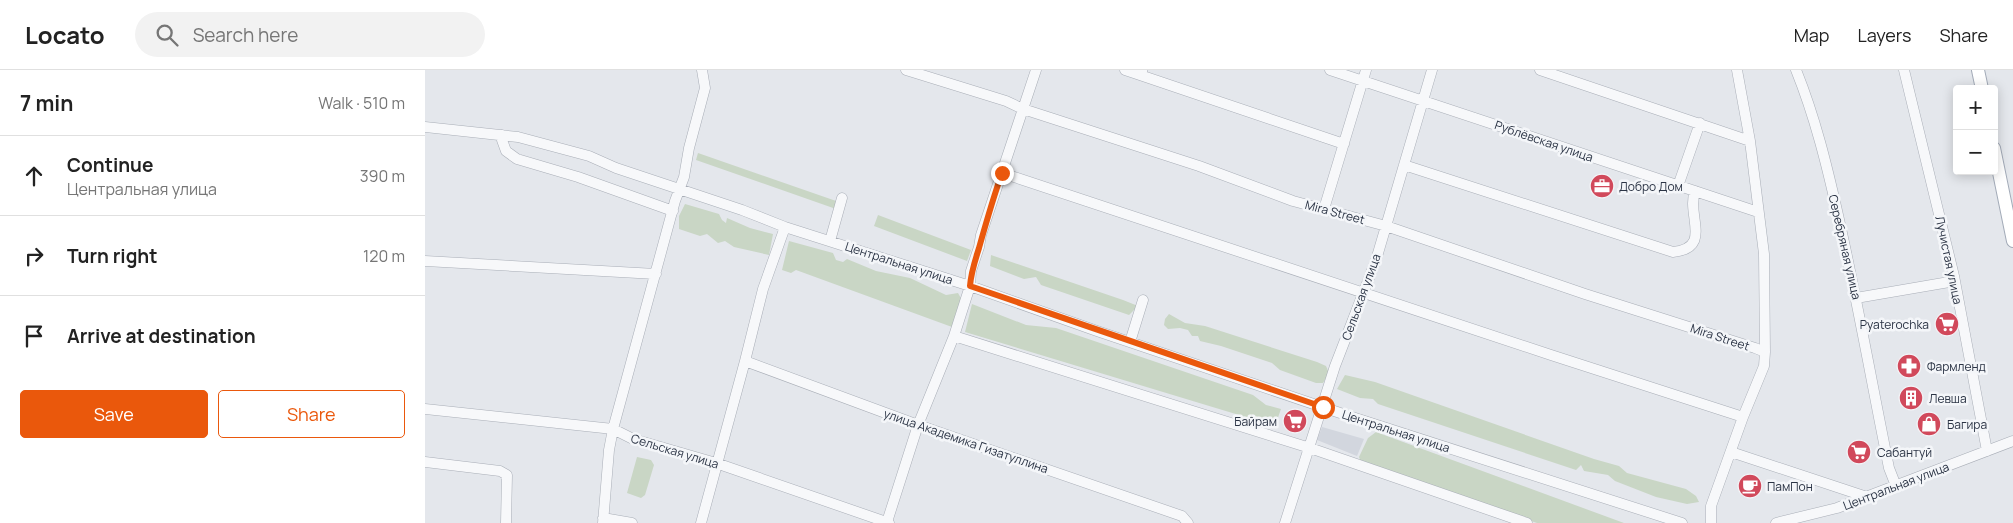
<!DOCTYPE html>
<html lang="en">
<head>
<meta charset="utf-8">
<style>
	body { margin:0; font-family:Manrope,sans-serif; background:#f2f2f2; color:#222 }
	.controls { position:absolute; right:15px; top:15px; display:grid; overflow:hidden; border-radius:5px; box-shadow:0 2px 12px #0003 }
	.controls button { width:45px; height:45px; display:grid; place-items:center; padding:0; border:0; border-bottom:1px solid #e0e0e0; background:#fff; color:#222; font:25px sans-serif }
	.stop { position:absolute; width:15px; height:15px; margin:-11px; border:4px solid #ea580c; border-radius:50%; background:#fff }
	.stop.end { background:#ea580c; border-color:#fff; box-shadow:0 1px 5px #0008 }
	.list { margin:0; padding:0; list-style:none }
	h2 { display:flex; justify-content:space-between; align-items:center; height:65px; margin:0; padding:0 20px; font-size:21px }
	h2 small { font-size:16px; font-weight:400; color:#767676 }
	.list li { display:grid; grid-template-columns:32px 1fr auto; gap:15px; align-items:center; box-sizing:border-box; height:80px; padding:0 20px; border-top:1px solid #e0e0e0 }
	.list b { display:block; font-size:19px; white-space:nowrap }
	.list p { margin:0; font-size:16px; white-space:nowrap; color:#767676 }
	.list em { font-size:16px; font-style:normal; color:#767676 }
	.actions { display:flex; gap:10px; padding:15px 20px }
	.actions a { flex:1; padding:11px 0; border:1px solid #ea580c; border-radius:5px; text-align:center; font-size:18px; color:#ea580c }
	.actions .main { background:#ea580c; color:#fff }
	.icon { flex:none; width:28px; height:28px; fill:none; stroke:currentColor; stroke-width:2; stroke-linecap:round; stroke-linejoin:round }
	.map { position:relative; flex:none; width:1588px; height:453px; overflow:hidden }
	header { display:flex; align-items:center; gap:30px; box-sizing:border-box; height:70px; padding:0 25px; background:#fff; border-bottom:1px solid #e0e0e0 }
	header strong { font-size:24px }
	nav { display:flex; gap:28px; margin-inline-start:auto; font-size:18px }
	.search { width:350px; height:45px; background:#f2f2f2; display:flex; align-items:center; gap:12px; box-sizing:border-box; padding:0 18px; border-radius:28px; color:#767676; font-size:19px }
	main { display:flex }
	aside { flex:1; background:#fff }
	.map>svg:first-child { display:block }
</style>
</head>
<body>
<header>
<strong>Locato</strong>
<div class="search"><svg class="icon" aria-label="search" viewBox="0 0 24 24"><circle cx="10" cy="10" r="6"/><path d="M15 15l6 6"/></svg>Search here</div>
<nav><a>Map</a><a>Layers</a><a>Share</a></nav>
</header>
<main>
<aside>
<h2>7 min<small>Walk · 510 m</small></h2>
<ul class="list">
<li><svg class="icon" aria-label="ahead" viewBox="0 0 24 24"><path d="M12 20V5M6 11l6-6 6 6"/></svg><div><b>Continue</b><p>Центральная улица</p></div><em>390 m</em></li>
<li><svg class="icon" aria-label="right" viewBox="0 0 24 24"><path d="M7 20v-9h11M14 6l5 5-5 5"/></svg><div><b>Turn right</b></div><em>120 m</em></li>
<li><svg class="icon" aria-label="arrive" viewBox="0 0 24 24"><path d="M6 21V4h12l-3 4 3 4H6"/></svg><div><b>Arrive at destination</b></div></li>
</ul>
<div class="actions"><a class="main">Save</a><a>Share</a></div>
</aside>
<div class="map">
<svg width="1588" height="453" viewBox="0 0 1588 453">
	<rect width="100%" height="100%" fill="#e4e7ec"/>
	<!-- built -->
	<path fill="#d2d6de" d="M897,357L939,369L932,386L892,370Z"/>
	<!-- green -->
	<path fill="#c9d6c5" d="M273,83L414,132L411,139L271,90Z
		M260,134L294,144L297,150L301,153L302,148L325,158L348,164L344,185L309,177L300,171L293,173L282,164L275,166L254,159V146Z
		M453,145L546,180L542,191L449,156Z
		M364,171L408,183L411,190L418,192L422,189L451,201L485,208L521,225L533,223L538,232L527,257L371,200L366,203L357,200Z
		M566,185L698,230L713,236L704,245L616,215L611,207L599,209L565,196Z
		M547,234L601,255L631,258L828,325L841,335L856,339L850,356L540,262Z
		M744,244L760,253L780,256L892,292L901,296L904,303L898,313H891L855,300L847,293L796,276L775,271L773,266H767L763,260L755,258L743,259L739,255L740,249Z
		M920,305L950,312L1169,389L1194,396L1202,403L1261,419L1271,426L1274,432L1262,434L1231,427L1190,411L1183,405L1159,401L1156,395L1151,400L953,334L948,329L935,328L912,319Z
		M951,362L1199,453H1112L936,392L934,387L943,368Z
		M212,387L226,390L229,395L220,425L216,428L202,423Z"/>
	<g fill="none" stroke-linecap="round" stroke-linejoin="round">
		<!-- minor casing -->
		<g stroke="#a9aeb7" stroke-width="11">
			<path id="minor" d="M481,0L581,31L598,39L774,96L868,131L961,156L1160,224L1330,278L1340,282
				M700,0L712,4L717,1
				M905,0L1333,142
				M1115,0L1325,71
				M1371,0C1390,47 1402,96 1413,145C1432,229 1447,314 1464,398L1471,416
				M1479,0L1529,206L1562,381
				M712,4L919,74
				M0,57L93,67L164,86L191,98L317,140L360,157L545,216L672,261L927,347L1257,453
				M77,65V70L81,81L92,89L153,107L248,141
				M979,95L1248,182C1288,178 1261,145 1270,121
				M577,103L1126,285L1318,347
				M1253,116L1275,53
				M899,139L941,0
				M405,171L417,128
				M0,191L231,204
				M1431,228L1530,211
				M529,266L885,378L1102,453
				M705,272L718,230
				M320,291L493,355L757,446L763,453
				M0,339L188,359L208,369L291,393L464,453
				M1306,382L1442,427
				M0,392L75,401L82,405L81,453
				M178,448L207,453
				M462,452L493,355L529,266L545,216L546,201L554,177L556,165L611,0
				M178,453L184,380L188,359L250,131L259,107L264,78L280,18L277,0
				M276,453L320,291L338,219L360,157
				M860,453L910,296L951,190L1007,0
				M1286,453V436L1318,347L1339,296L1340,282L1339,184L1325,71L1312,0
				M1351,453L1412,438L1588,371"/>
		</g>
		<!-- major casing -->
		<g stroke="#a3abb8" stroke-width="14">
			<path id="major" d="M1553,0L1557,19
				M1569,78L1588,171"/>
		</g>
		<!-- minor -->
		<use href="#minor" stroke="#f7f8fa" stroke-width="10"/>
		<!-- major -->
		<use href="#major" stroke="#fff" stroke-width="12"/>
	</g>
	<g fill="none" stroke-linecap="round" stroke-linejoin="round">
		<!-- route -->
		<path stroke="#ea580c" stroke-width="6" d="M577,103C568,128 561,153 554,178C550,191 546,202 545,216L898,337"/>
	</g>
	<!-- icons -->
	<defs>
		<g id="office-disc" transform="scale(1.25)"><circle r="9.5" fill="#d1495b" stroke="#f4f6f9"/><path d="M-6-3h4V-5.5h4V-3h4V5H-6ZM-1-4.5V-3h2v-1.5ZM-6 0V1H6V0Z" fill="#fff"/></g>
		<g id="supermarket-disc" transform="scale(1.25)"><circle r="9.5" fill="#d1495b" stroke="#f4f6f9"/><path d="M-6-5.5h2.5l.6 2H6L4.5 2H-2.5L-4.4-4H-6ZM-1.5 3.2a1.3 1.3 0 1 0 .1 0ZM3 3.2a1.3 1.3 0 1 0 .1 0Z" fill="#fff"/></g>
		<g id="pharmacy-disc" transform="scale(1.25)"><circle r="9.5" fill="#d1495b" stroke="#f4f6f9"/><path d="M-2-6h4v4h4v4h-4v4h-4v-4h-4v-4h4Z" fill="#fff"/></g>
		<g id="building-disc" transform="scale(1.25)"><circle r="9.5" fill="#d1495b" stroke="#f4f6f9"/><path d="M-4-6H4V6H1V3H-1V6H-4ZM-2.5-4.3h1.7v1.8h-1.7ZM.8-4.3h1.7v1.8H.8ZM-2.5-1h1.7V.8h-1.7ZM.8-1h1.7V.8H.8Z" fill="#fff"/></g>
		<g id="shop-disc" transform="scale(1.25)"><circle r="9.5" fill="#d1495b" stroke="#f4f6f9"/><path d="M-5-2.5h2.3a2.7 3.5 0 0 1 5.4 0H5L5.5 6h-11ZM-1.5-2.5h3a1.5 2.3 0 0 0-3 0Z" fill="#fff"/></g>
		<g id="cafe-disc" transform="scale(1.25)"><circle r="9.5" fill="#d1495b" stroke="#f4f6f9"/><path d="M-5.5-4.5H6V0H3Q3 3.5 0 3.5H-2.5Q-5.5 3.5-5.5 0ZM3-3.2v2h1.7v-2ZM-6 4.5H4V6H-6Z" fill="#fff"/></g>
	</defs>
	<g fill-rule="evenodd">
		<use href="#office-disc" x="1177" y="116"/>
		<use href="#supermarket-disc" x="1522" y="254"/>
		<use href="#pharmacy-disc" x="1484" y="296"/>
		<use href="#building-disc" x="1486" y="328"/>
		<use href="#supermarket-disc" x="870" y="351"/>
		<use href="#shop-disc" x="1504" y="354"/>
		<use href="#supermarket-disc" x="1434" y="382"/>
		<use href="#cafe-disc" x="1325" y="416"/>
	</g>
	<g text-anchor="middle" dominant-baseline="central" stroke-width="5" stroke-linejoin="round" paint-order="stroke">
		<!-- street labels -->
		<g font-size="12" fill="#2b3445" stroke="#f4f6f9">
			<text transform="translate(1119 71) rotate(19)">Рублёвская улица</text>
			<text transform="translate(910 142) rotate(15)">Mira Street</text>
			<text transform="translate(1420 177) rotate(77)">Серебряная улица</text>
			<text transform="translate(1524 190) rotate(78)">Лучистая улица</text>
			<text transform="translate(474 193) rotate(18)">Центральная улица</text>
			<text transform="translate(936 227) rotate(-70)">Сельская улица</text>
			<text transform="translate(1295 267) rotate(18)">Mira Street</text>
			<text transform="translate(971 361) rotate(18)">Центральная улица</text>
			<text transform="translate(541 371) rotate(19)">улица Академика Гизатуллина</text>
			<text transform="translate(250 381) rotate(17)">Сельская улица</text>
			<text transform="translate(1471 416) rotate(-21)">Центральная улица</text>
		</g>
		<!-- poi labels -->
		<g font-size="12" fill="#2b3445" stroke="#f4f6f9" text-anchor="start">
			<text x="1194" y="116">Добро Дом</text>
			<text x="1504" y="254" text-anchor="end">Pyaterochka</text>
			<text x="1502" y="296">Фармленд</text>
			<text x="1504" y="328">Левша</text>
			<text x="852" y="351" text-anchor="end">Байрам</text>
			<text x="1522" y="354">Багира</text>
			<text x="1452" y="382">Сабантуй</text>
			<text x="1342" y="416">ПамПон</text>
		</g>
	</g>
</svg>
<div class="controls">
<button>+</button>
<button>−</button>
</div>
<div class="stop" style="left:898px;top:337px"></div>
<div class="stop end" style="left:577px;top:103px"></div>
</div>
</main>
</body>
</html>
